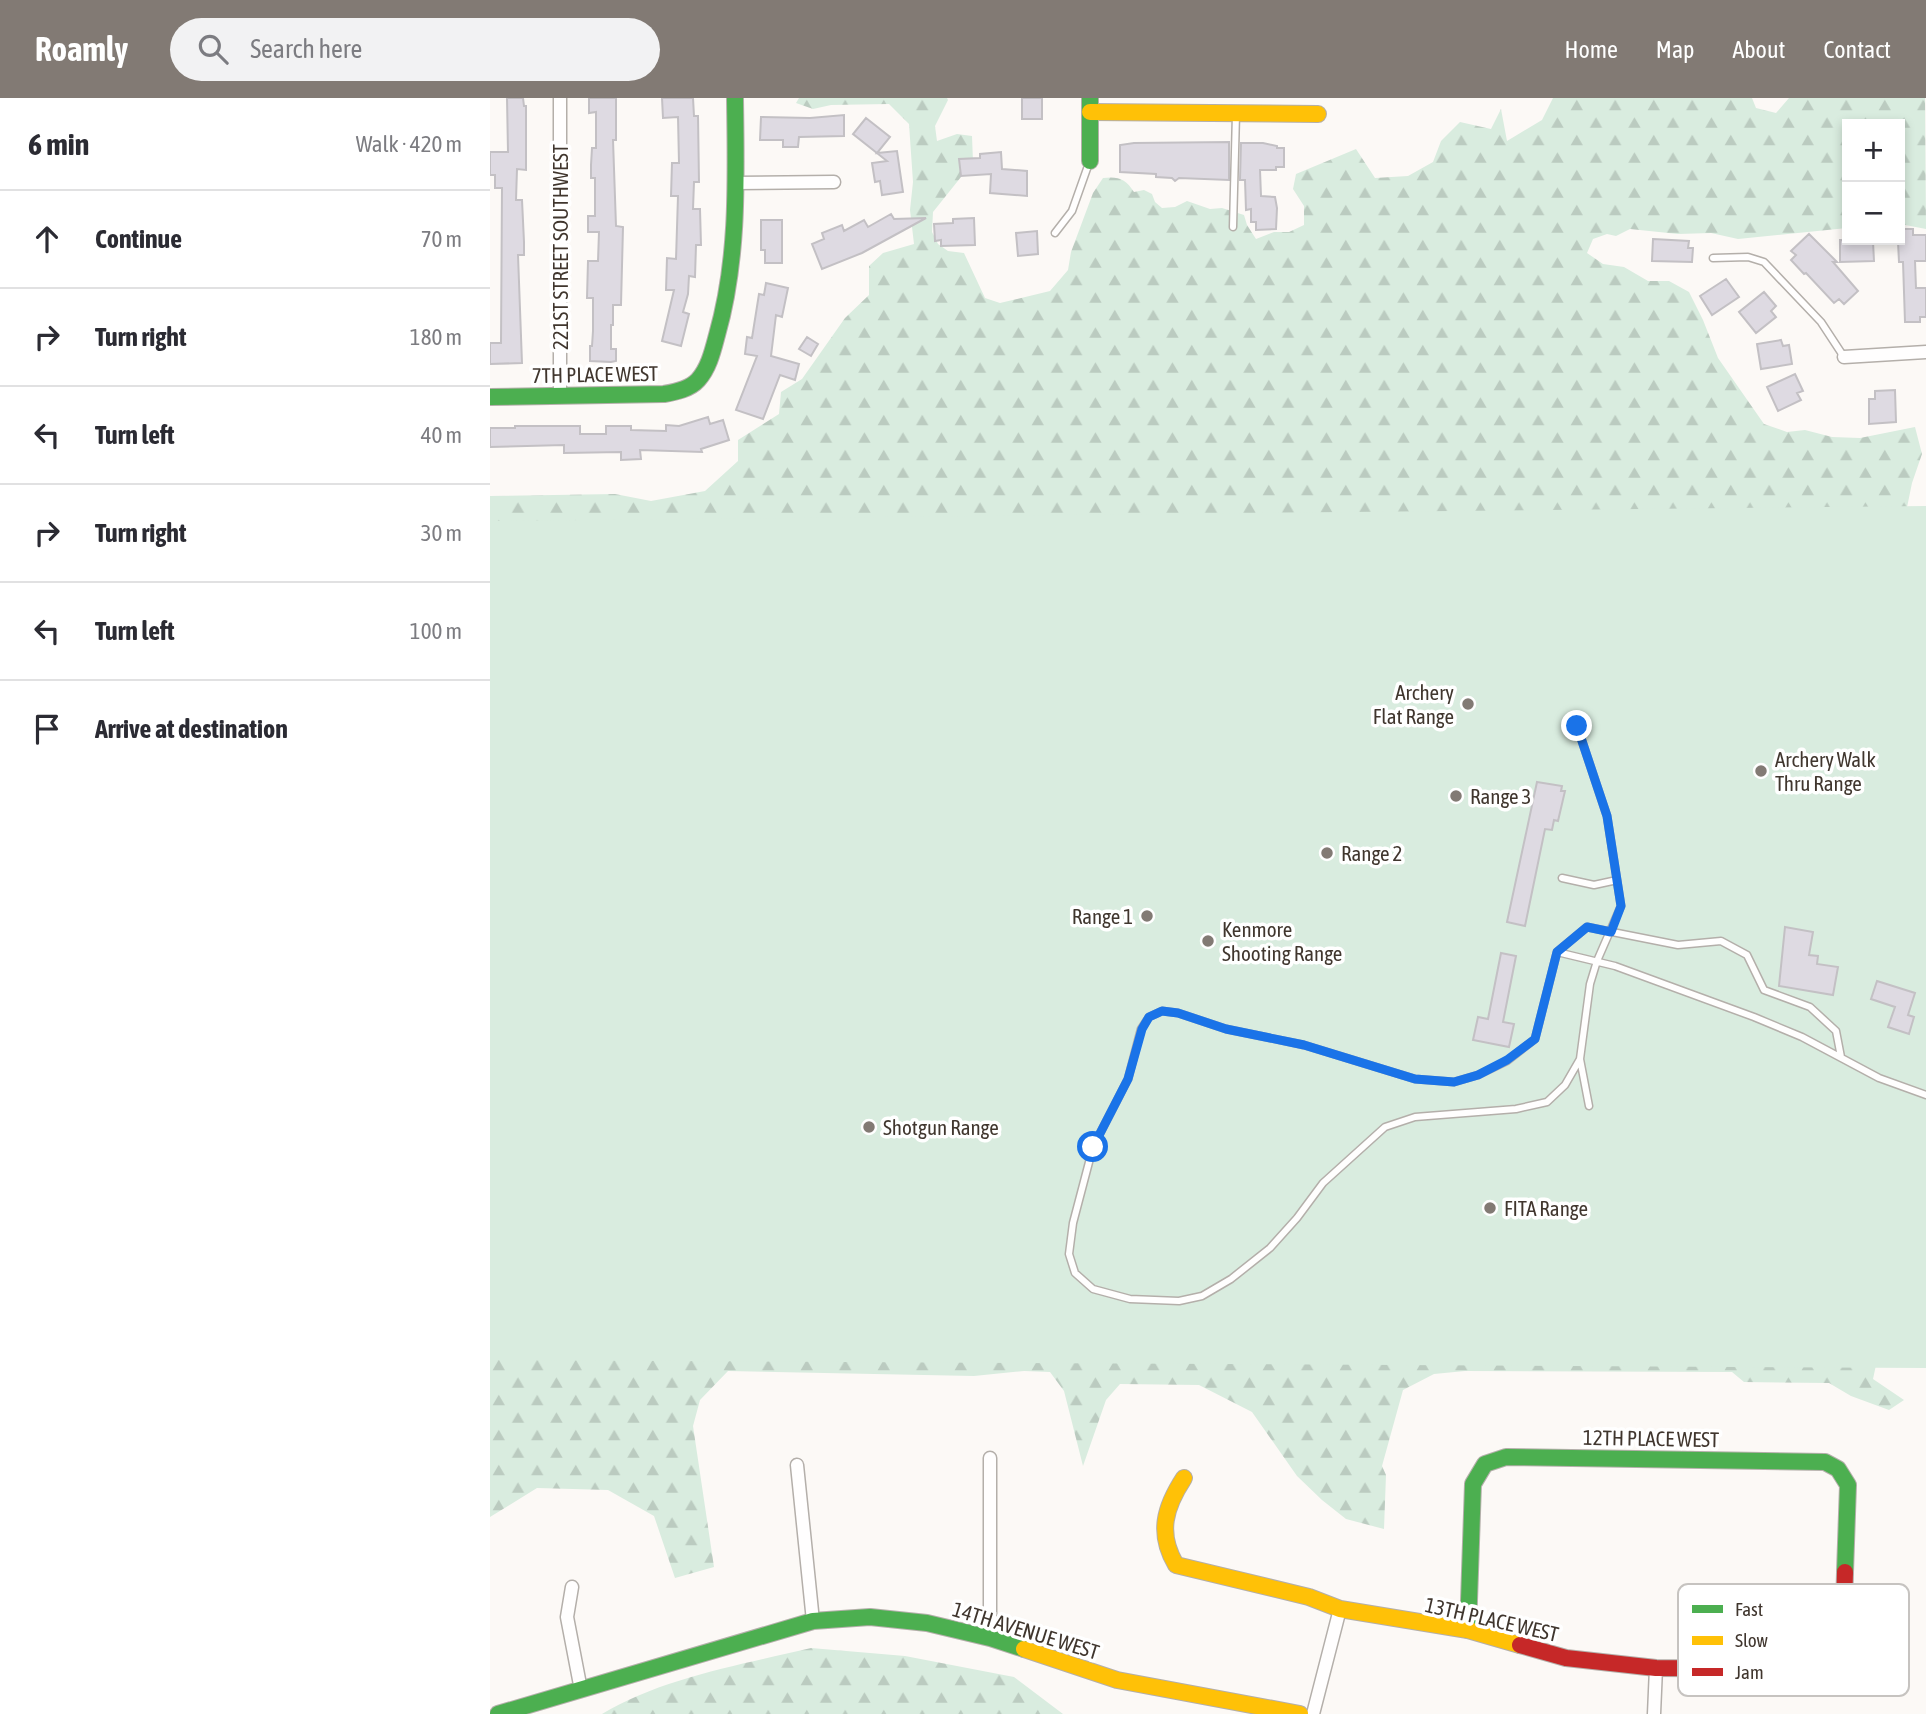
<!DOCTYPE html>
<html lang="en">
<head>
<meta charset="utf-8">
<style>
	body { margin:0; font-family:"Asap Condensed",sans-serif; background:#f2f2f3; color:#2b2b33 }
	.controls { position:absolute; right:21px; top:21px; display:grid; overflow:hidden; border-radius:0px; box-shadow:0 4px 10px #0003 }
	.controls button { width:63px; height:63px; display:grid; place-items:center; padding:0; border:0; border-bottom:2px solid #e1e1e2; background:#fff; color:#2b2b33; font:35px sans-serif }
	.stop { position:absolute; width:21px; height:21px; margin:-16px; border:5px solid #1a73e8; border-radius:50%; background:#fff }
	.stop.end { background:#1a73e8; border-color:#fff; box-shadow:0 2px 7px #0008 }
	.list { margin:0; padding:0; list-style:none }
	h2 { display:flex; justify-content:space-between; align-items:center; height:91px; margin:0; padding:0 28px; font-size:30px }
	h2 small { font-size:23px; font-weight:400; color:#7c7c81 }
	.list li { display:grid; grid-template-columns:46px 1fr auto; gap:21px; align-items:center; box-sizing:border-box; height:98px; padding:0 28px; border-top:2px solid #e1e1e2 }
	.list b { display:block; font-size:26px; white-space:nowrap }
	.list em { font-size:23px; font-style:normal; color:#7c7c81 }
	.icon { flex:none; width:38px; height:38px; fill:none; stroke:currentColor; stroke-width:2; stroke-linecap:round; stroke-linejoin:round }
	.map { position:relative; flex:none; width:1436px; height:1616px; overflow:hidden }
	header { display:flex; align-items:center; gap:42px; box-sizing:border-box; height:98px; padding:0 35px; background:#827a74; color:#fff }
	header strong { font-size:33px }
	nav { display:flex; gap:38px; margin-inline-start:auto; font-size:24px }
	.search { width:490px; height:63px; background:#f2f2f3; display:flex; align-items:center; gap:18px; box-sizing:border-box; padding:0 24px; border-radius:38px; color:#7c7c81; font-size:26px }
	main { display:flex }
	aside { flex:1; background:#fff }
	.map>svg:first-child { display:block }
</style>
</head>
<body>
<header>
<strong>Roamly</strong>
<div class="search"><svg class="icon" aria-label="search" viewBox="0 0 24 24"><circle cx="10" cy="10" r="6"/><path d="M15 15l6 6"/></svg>Search here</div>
<nav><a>Home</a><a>Map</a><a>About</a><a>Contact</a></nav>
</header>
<main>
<aside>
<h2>6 min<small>Walk · 420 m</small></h2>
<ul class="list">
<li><svg class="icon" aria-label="ahead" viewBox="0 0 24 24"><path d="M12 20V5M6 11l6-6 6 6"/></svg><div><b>Continue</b></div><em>70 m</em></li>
<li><svg class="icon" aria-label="right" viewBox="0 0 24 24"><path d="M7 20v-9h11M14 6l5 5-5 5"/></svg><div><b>Turn right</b></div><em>180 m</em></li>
<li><svg class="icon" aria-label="left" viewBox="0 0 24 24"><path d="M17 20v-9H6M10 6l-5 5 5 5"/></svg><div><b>Turn left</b></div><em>40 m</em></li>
<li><svg class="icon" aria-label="right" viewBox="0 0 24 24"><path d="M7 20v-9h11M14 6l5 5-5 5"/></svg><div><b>Turn right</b></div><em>30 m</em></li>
<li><svg class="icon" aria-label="left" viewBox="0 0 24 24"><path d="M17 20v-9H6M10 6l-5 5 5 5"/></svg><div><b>Turn left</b></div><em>100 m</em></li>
<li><svg class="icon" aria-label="arrive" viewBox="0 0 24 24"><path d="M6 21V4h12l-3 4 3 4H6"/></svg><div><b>Arrive at destination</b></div></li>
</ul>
</aside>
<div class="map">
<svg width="1436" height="1616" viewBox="0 0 1436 1616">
	<defs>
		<pattern id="forest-firs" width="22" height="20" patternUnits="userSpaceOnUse" patternTransform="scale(1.75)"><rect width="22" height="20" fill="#d9ecdf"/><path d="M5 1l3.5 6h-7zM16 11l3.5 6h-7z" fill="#bbcbc0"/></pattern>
	</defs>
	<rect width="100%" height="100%" fill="#fcf9f6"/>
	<!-- forest -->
	<path fill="url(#forest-firs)" d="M309,0H457L458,2L445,28L447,43L467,36L482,38L483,64L443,114L442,134L448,146L458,153L474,155L495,200L510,205L560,193L578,172L581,154L603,95L613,80C628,78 636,81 644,94L654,92L662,96L665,104L672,110L685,109L697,103L720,111L732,110L754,117L757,127L766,141L784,134H799L814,127V108L803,91L806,76L866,51L885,80L918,78L943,64L951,43L970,24L1001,31L1011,11L1017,43L1052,22L1063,0H1262L1266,10L1286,15L1299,0H1435L1436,131L1410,126V26H1357V130L1248,141L1221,135L1188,136L1140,131L1126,138L1117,136L1103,141L1097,155L1113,166L1134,169L1158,183H1179L1199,194L1213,222L1228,260L1274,326L1297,334L1315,332L1342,339L1370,340L1425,329L1432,356L1422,385L1414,424L1389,1253L1383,1281L1414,1302L1399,1312L1361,1298L1339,1285L1254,1284L1242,1274L975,1273L944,1276L913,1292L892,1368L896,1377L894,1431L856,1421L832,1402L807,1378L762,1314L709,1287L630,1286L616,1302L593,1368L574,1293L560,1274L534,1273L484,1278L238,1273L210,1302L203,1328L224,1469L185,1480L164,1418L118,1392L47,1390L0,1419V398L125,396L161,403L215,393L248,363V342L289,316L291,294L312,281L355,220L379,197V168L393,155L424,146L420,112L423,84L419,26L399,6L341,7L323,11L306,5Z
		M321,1550L415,1558L524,1579L573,1616H112C171,1580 254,1566 321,1550Z"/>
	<!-- pitch -->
	<path fill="#d9ecdf" d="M1436,408V1270L0,1262V423Z"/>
	<!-- building -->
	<path fill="#dedae2" stroke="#c3c0c4" stroke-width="2" d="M17,0H33L34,8H36V72L27,71L26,102H32L34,144V157H28L32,265L0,266V245H11L12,90H5V77H0V54H18Z
		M99,0H126V42H123L126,128L133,129L131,207H123V227H121V251H126V263L121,264L100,263V248H102L103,233V200H97L98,163H108L109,134H98V118H105V80H101V67L102,50H106V14L99,15Z
		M172,0H203L204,18H208L209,84H204L203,111H210L211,147H206L205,179L199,178L198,196L193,214L199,216L191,248L172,243L184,192H176L177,160L186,161L188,98H181L182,65H189L188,19L173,20Z
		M532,0H552V21H532Z
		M354,17V38L309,39L308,49H293V42H270L271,19L320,20Z
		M376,20L400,39L387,55L407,53L413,94L392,97L390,83L385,84L382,65L397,63L363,36Z
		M644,45L739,44V82L689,80L685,83L682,80L666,79V76L630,74V47Z
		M751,45H773L787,48V50H794V69H786V72H770L771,98L785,99L787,110L786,131L766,132V124H761V111L756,112L755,82H750Z
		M511,54L512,71L537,73V98L500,95L501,76L471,78L469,61L490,60V56Z
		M401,116L404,121L436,120L372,155L332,171L322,146L334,141L332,135L352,127L354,133L374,122L378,129Z
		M484,120L485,147L451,148V142L445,143L444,126L463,125V121Z
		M271,122H292V165H275V152H271Z
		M1413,131H1423V137H1436V163H1425L1426,190H1436V219H1430V224H1415L1413,164H1409L1408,144H1413Z
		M547,133L548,156L528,158L526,135Z
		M1319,136L1347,164H1343L1368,193L1354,206L1349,201L1344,205L1316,175L1314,176L1301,162L1306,157L1301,153Z
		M1163,141L1199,143L1198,150H1203L1202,164L1162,163Z
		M1350,142L1383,144L1384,163L1350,164Z
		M1236,181L1249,199L1222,217L1210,198Z
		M276,185L298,190L292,219L286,217L281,258L309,266L305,282L290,277L273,321L246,312L267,258L255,256L257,239L262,240L269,196L274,197Z
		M1274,194L1286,208L1281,213L1286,219L1266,235L1249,214Z
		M317,239L328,246L321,258L309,251Z
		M1291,242L1293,248L1299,247L1302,266L1271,271L1267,246Z
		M1305,276L1313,293L1307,295L1311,302L1288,313L1277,289Z
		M1405,292L1406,324L1379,326V301H1385V293Z
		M218,319L220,326L233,322L239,342L211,351L212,354L150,352L151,361L131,362V354L74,355V347L0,349V330H25V328H90V336H116V328H141V332L176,333V327L189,328Z
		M1047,684L1072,688L1071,693H1075L1068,723L1064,722L1062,732L1055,731L1035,828L1017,824Z
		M1295,829L1323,834L1319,857L1328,858L1327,866L1348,869L1343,897L1289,888Z
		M1011,855L1026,858L1013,924L1024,926L1019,949L983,942L988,919L998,921Z
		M1387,883L1425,895L1418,917L1424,919L1419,936L1398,929L1405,909L1381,901Z"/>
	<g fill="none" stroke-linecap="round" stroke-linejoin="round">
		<!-- lane casing -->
		<g stroke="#b4afaa" stroke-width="9">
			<path id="lane" d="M743,129L746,16
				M565,135L582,113L599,65
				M1223,160L1258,159L1274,164L1331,224L1354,259
				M1087,628L1117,718L1131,808L1107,863L1100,886L1090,961L1099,1008
				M1072,780L1104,787L1127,782
				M1067,854L1125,868L1264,919L1312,939L1389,980L1436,997
				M1090,961L1075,987L1057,1004L1026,1011L925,1019L895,1029L833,1085L807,1120L780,1150L741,1181L712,1198L689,1203L640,1201L603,1191L585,1175L579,1156L583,1125L603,1049L638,981L651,931L659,919L672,913L688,915L736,931L814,947L925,981L964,984L988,977L1017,963L1045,941L1067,854L1097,829L1188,847L1231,843L1257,857L1274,892L1320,909L1346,933L1351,959"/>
		</g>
		<!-- street casing -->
		<g stroke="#b4afaa" stroke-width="15">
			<path id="street" d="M70,0V298
				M245,85L344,84
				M1354,259L1436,254
				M500,1360V1540
				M307,1367L323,1523
				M82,1489L77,1519L91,1592
				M823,1616L850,1511
				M1164,1616L1166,1570"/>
		</g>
		<!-- fast casing -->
		<g stroke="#b4afaa" stroke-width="18">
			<path id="fast" d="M600,0V63
				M0,299L174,296C186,294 200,291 208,282C219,270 223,252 227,237C249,160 246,79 245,0
				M978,1532L983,1386L995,1366L1016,1359L1335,1364L1348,1371L1358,1387L1355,1474
				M8,1616L323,1523L380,1519L437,1525L500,1540L534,1551"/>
		</g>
		<!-- slow casing -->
		<g stroke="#b4afaa" stroke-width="18">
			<path id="slow" d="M600,14L828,16
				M694,1380C675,1409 667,1435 686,1467L819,1499L850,1511L978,1532L1030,1547
				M534,1551L627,1582L810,1616"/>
		</g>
		<!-- jam casing -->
		<g stroke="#b4afaa" stroke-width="18">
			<path id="jam" d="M1030,1547L1076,1560L1166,1570L1328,1571L1342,1561L1353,1546L1355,1474"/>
		</g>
		<!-- lane -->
		<use href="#lane" stroke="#fffefe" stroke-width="6"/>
		<!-- street -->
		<use href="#street" stroke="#fffefe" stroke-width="12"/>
		<!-- fast -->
		<use href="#fast" stroke="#4caf50" stroke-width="16"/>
		<!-- slow -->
		<use href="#slow" stroke="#ffc107" stroke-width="16"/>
		<!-- jam -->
		<use href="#jam" stroke="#c62828" stroke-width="16"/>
	</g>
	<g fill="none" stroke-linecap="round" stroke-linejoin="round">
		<!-- route -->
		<path stroke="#1a73e8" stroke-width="9" d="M603,1049L638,981L652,931L659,919L672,913L688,915L736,931L814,947L925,981L964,984L988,977L1017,962L1045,941L1067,854L1097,829L1121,834L1131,808L1117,718L1087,628"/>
	</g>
	<!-- markers -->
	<g fill="#827a74" stroke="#fff" stroke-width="2.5">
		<circle cx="978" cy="606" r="7"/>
		<circle cx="1271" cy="673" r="7"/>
		<circle cx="966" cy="698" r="7"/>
		<circle cx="837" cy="755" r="7"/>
		<circle cx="657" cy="818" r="7"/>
		<circle cx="718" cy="843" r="7"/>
		<circle cx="379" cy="1029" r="7"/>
		<circle cx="1000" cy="1110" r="7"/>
	</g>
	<g text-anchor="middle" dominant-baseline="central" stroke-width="7" stroke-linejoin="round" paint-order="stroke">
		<!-- street labels -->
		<g font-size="21" fill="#40362e" stroke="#fff">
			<text transform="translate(70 149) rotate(-90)">221ST STREET SOUTHWEST</text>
			<text transform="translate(105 276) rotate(-1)">7TH PLACE WEST</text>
			<text transform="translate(1161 1340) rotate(1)">12TH PLACE WEST</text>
			<text transform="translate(1002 1521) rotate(13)">13TH PLACE WEST</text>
			<text transform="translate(536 1532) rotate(17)">14TH AVENUE WEST</text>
		</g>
		<!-- poi labels -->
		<g font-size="21" fill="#40362e" stroke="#fff" text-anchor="start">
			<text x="964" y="594" text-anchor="end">Archery<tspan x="964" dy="24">Flat Range</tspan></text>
			<text x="1285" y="661">Archery Walk<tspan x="1285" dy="24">Thru Range</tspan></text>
			<text x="980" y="698">Range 3</text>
			<text x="851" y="755">Range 2</text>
			<text x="643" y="818" text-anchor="end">Range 1</text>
			<text x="732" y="831">Kenmore<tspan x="732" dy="24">Shooting Range</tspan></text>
			<text x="393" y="1029">Shotgun Range</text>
			<text x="1014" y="1110">FITA Range</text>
		</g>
	</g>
	<!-- legend -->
	<rect x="1188" y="1486" width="231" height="112" rx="10" fill="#fff" stroke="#c6c3c0" stroke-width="2"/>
	<rect x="1202" y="1507" width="31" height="8" fill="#4caf50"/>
	<rect x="1202" y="1538" width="31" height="9" fill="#ffc107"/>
	<rect x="1202" y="1570" width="31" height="8" fill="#c62828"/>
	<g font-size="19" fill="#40362e">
		<text x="1245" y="1518">Fast</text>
		<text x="1245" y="1549">Slow</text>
		<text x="1245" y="1581">Jam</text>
	</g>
</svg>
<div class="controls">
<button>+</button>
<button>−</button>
</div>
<div class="stop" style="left:603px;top:1049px"></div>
<div class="stop end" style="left:1087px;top:628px"></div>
</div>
</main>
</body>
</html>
